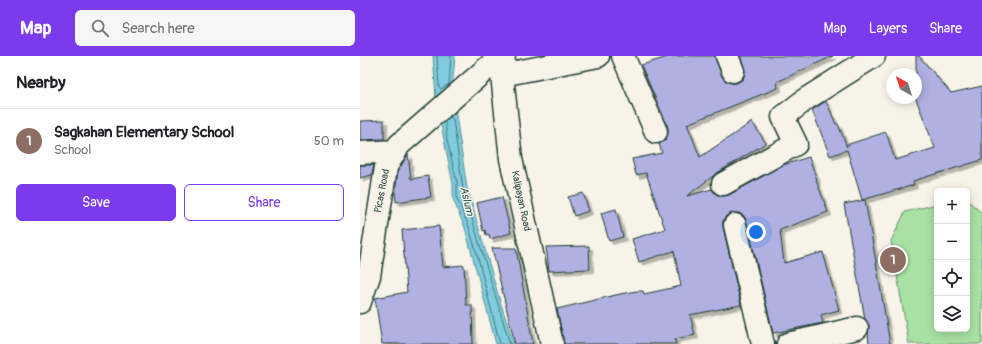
<!DOCTYPE html>
<html lang="en">
<head>
<meta charset="utf-8">
<style>
	body { margin:0; font-family:Pangolin,sans-serif; background:#f6f6f6; color:#202124 }
	.controls { position:absolute; right:12px; bottom:12px; display:grid; overflow:hidden; border-radius:6px; box-shadow:0 2px 10px #0003 }
	.controls button { width:36px; height:36px; display:grid; place-items:center; padding:0; border:0; border-bottom:1px solid #e0e0e0; background:#fff; color:#202124; font:20px sans-serif }
	.compass { position:absolute; left:526px; top:12px; width:36px; height:36px; border-radius:50%; background:#fff; box-shadow:0 2px 10px #0003; rotate:321deg }
	.you { position:absolute; left:396px; top:176px; width:14px; height:14px; margin:-10px; border:3px solid #fff; border-radius:50%; background:#1a73e8; box-shadow:0 0 0 6px #1a73e833 }
	.badge { display:grid; place-items:center; width:26px; height:26px; border-radius:50%; background:#7c3aed; color:#fff; font-size:13px; font-weight:700 }
	.pin { position:absolute; translate:-50% -50%; border:2px solid #fff; box-shadow:0 1px 4px #0006 }
	.list { margin:0; padding:0; list-style:none }
	h2 { display:flex; justify-content:space-between; align-items:center; height:52px; margin:0; padding:0 16px; font-size:17px }
	h2 small { font-size:13px; font-weight:400; color:#757577 }
	.list li { display:grid; grid-template-columns:26px 1fr auto; gap:12px; align-items:center; box-sizing:border-box; height:64px; padding:0 16px; border-top:1px solid #e0e0e0 }
	.list b { display:block; font-size:15px; white-space:nowrap }
	.list p { margin:0; font-size:13px; white-space:nowrap; color:#757577 }
	.list em { font-size:13px; font-style:normal; color:#757577 }
	.actions { display:flex; gap:8px; padding:12px 16px }
	.actions a { flex:1; padding:9px 0; border:1px solid #7c3aed; border-radius:6px; text-align:center; font-size:14px; color:#7c3aed }
	.actions .main { background:#7c3aed; color:#fff }
	.icon { flex:none; width:22px; height:22px; fill:none; stroke:currentColor; stroke-width:2; stroke-linecap:round; stroke-linejoin:round }
	.map { position:relative; flex:none; width:622px; height:288px; overflow:hidden }
	header { display:flex; align-items:center; gap:24px; box-sizing:border-box; height:56px; padding:0 20px; background:#7c3aed; color:#fff }
	header strong { font-size:19px }
	nav { display:flex; gap:22px; margin-inline-start:auto; font-size:14px }
	.search { width:280px; height:36px; background:#f6f6f6; display:flex; align-items:center; gap:10px; box-sizing:border-box; padding:0 14px; border-radius:6px; color:#757577; font-size:15px }
	main { display:flex }
	aside { flex:1; background:#fff }
	.map>svg:first-child { display:block }
</style>
</head>
<body>
<header>
<strong>Map</strong>
<div class="search"><svg class="icon" aria-label="search" viewBox="0 0 24 24"><circle cx="10" cy="10" r="6"/><path d="M15 15l6 6"/></svg>Search here</div>
<nav><a>Map</a><a>Layers</a><a>Share</a></nav>
</header>
<main>
<aside>
<h2>Nearby<small></small></h2>
<ul class="list">
<li><span class="badge" style="background:#8d6e63">1</span><div><b>Sagkahan Elementary School</b><p>School</p></div><em>50 m</em></li>
</ul>
<div class="actions"><a class="main">Save</a><a>Share</a></div>
</aside>
<div class="map">
<svg width="622" height="288" viewBox="0 0 622 288">
	<defs>
		<filter id="shadow"><feDropShadow dx="3.5" dy="3.5" stdDeviation="0" flood-color="#0004"/></filter>
	</defs>
	<rect width="100%" height="100%" fill="#f7f3e8"/>
	<filter id="ink" filterUnits="userSpaceOnUse"><feTurbulence type="fractalNoise" baseFrequency=".025" numOctaves="2"/><feDisplacementMap in="SourceGraphic" scale="8" xChannelSelector="R" yChannelSelector="G"/><feConvolveMatrix kernelMatrix="1 2 1 2 8 2 1 2 1" color-interpolation-filters="sRGB"/></filter>
	<g filter="url(#ink)">
		<!-- green -->
		<path fill="#a9e0a3" stroke="#648e6c" d="M607,144L622,157V288H549L531,185L545,156L577,148V273H607Z"/>
		<!-- water -->
		<path fill="#7fccde" stroke="#59939a" d="M73,0H95V2L92,31L76,42Z
			M95,53L107,132L140,245L154,288H136L105,172L93,143V128L80,64Z"/>
		<g fill="none" stroke-linecap="round" stroke-linejoin="round">
			<!-- shore -->
			<path stroke="#457678" stroke-width="1" d="M77,0L79,31L81,33L89,28L91,0
				M85,64L90,61L93,63L103,133L150,288
				M85,65L87,84L97,127V143L109,171L118,202L140,288"/>
		</g>
		<!-- building -->
		<path fill="#b0b0e2" stroke="#1f3d34" filter="url(#shadow)" d="M311,0H355L362,20L366,25L372,27H377L383,23L385,17L380,0H473L417,26L418,32L327,68L340,101L392,66L406,87L357,117L327,140L352,133L357,139L362,140L369,139L423,109L449,101L457,124H456L468,156L420,174L424,207L463,196L479,254L461,259L463,267L413,277L387,166L384,160L379,157H373L366,160L363,165V171L381,249L330,259L335,279L315,283L316,288H204L197,253L260,238L277,235H283L284,238L321,230L314,195L279,206L272,183L305,173L286,117L276,119L272,103L302,97L299,88L306,83L308,77V71L281,9Z
			M556,0H559L591,37L622,30V104L553,125L554,129L502,144L487,94L470,100L452,54L466,45L476,68H478L487,91L486,89L526,76L535,104L575,92L556,43Z
			M24,64V83L0,84V65Z
			M48,98L51,123L68,120L71,141L36,146L35,136L38,115Z
			M0,109H14L12,119L0,122Z
			M223,137L229,155L214,160L208,141Z
			M142,141L151,177L130,183L129,178L126,179L125,174L123,175L117,147Z
			M505,144L516,206L530,288H509L508,278L509,270L505,263L484,148Z
			M256,153L263,181L249,185L241,157Z
			M79,170L83,211L104,209L106,249H112L113,288H22L15,242L47,236L42,174Z
			M229,190L230,213L189,215L186,191Z
			M132,192H156L173,288H155Z"/>
		<g fill="none" stroke-linecap="round" stroke-linejoin="round">
			<!-- minor casing -->
			<g stroke="#1f3d34" stroke-width="25">
				<path id="minor" d="M144,0L142,19L151,103L192,288
					M263,0L296,76
					M367,0L373,15
					M142,19L238,0
					M0,97L36,95
					M363,128L436,88L423,61L446,43L514,0
					M375,169L403,288
					M0,246L9,220L26,111L39,89L141,0
					M428,288L497,272"/>
			</g>
			<!-- minor -->
			<use href="#minor" stroke="#f7f3e8" stroke-width="22"/>
		</g>
	</g>
	<g text-anchor="middle" dominant-baseline="central" stroke-width="3" stroke-linejoin="round" paint-order="stroke">
		<!-- street labels -->
		<g font-size="10" fill="#1f3d34" stroke="#f7f3e8">
			<text transform="translate(22 135) rotate(-79)">Picas Road</text>
			<text transform="translate(161 145) rotate(78)">Kalipayan Road</text>
		</g>
		<!-- water labels -->
		<g font-size="11" font-style="italic" fill="#325a56" stroke="#f7f3e8">
			<text transform="translate(107 145) rotate(76)">Aslum</text>
		</g>
	</g>
</svg>
<div class="controls">
<button>+</button>
<button>−</button>
<button><svg class="icon" aria-label="locate" viewBox="0 0 24 24"><circle cx="12" cy="12" r="6"/><path d="M12 2v4M12 18v4M2 12h4M18 12h4"/></svg></button>
<button><svg class="icon" aria-label="layers" viewBox="0 0 24 24"><path d="M12 4l9 5-9 5-9-5zM3 14l9 5 9-5"/></svg></button>
</div>
<svg class="compass" viewBox="-18 -18 36 36"><path d="M0-13l5 13h-10z" fill="#e53935"/><path d="M0 13l5-13h-10z" fill="#757577"/></svg>
<div class="you"></div>
<div class="pin badge" style="left:533px;top:204px;background:#8d6e63">1</div>
</div>
</main>
</body>
</html>
